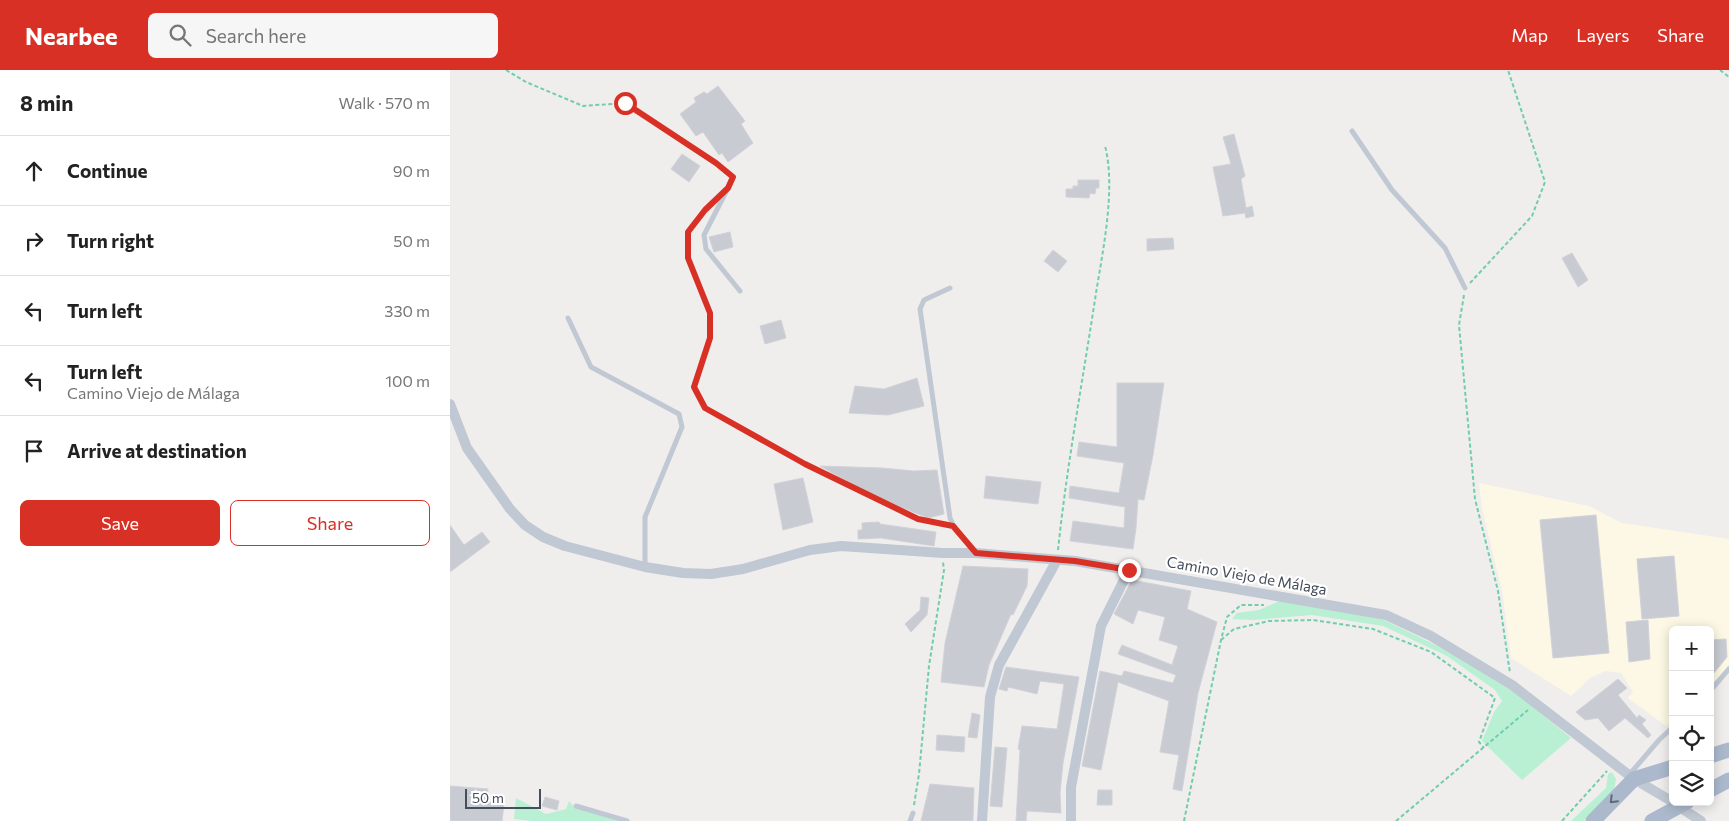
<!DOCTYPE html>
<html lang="en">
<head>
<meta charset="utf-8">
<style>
	body { margin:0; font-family:Commissioner,sans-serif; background:#f6f6f6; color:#222 }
	.controls { position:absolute; right:15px; bottom:15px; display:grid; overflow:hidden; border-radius:8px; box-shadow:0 2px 12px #0003 }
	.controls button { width:45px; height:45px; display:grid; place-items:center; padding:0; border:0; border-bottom:1px solid #e0e0e0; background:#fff; color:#222; font:25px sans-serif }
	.scale { position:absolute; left:15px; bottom:12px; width:76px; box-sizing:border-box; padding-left:5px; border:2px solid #454e5b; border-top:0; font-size:14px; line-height:18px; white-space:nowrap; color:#454e5b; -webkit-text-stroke:4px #fff; paint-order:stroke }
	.stop { position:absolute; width:15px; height:15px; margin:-11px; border:4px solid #d93025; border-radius:50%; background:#fff }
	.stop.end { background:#d93025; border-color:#fff; box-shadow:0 1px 5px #0008 }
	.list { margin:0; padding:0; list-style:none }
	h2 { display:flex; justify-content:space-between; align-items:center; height:65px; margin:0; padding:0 20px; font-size:21px }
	h2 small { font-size:16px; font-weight:400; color:#767676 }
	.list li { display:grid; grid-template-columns:32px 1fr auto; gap:15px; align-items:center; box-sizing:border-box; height:70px; padding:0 20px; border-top:1px solid #e0e0e0 }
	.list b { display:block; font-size:19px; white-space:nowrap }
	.list p { margin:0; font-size:16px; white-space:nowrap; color:#767676 }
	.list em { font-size:16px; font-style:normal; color:#767676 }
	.actions { display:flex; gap:10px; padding:15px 20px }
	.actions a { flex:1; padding:11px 0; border:1px solid #d93025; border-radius:8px; text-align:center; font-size:18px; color:#d93025 }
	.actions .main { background:#d93025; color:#fff }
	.icon { flex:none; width:28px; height:28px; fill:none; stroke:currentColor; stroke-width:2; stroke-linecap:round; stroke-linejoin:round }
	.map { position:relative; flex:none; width:1279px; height:751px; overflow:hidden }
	header { display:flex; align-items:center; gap:30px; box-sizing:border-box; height:70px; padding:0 25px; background:#d93025; color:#fff }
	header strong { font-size:24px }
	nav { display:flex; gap:28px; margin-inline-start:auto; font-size:18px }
	.search { width:350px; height:45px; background:#f6f6f6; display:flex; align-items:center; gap:12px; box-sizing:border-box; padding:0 18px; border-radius:8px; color:#767676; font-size:19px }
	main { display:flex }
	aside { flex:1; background:#fff }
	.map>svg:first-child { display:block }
</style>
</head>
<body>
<header>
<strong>Nearbee</strong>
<div class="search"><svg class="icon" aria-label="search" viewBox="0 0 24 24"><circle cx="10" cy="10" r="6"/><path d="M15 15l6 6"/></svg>Search here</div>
<nav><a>Map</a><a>Layers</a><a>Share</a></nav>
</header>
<main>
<aside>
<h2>8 min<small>Walk · 570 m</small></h2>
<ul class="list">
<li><svg class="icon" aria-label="ahead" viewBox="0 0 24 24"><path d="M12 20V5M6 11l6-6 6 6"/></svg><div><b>Continue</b></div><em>90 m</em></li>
<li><svg class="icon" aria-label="right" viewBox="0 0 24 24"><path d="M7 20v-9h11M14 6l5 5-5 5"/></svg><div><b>Turn right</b></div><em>50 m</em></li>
<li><svg class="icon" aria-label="left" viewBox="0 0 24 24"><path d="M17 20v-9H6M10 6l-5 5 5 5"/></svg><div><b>Turn left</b></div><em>330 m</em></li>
<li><svg class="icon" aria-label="left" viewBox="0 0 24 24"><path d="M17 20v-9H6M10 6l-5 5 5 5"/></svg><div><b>Turn left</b><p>Camino Viejo de Málaga</p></div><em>100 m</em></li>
<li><svg class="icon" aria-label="arrive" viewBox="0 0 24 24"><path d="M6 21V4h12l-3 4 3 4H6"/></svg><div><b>Arrive at destination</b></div></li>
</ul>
<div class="actions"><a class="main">Save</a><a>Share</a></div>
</aside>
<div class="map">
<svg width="1279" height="751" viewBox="0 0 1279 751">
	<rect width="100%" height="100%" fill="#f0eded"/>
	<!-- commercial -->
	<path fill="#fcf8e5" d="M1029,413L1139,436L1172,453L1279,469V594L1270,608L1260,616V560H1223V649L1216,656L1178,628L1183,622L1171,603L1155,601L1140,608L1121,626L1061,588L1052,521L1032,439Z"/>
	<!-- green -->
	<path fill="#b9f0d4" d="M834,529L934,550L1002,583L1067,624L1121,668L1072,710L1032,671L1044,642L1052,631L1045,620L997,586L933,556L862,545L803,550L782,549L787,543L809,540Z
		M1162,702L1166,709L1164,721L1134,751H1121L1156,718L1158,704Z
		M66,728L96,744L116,739L119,731L124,737L168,751H82L64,749Z"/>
	<!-- building -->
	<path fill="#c9cbd3" stroke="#d1d2d9" d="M268,16L295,51L291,54L303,73L278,92L272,83L269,85L253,62L246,66L230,44L246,32L244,28L254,22L257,24Z
		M784,64L795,106L791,109L796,138L802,136L804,146L796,148L795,143L773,146L763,97L781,94L773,67Z
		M232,84L250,96L239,112L221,99Z
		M628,110H649V118H646L645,124L640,123L639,128L616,127V119H623V116H628Z
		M280,162L283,177L264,182L259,167Z
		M723,168L724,179L697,181V169Z
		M603,180L617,191L608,202L594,191Z
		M1122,183L1138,210L1128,217L1112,188Z
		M331,250L336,268L315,274L310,256Z
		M467,308L474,336L438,345L399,343L405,316L434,319Z
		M667,313H714L703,385L694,430L688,429L686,458L683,479L620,471L623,451L674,458L675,437L619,428L620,416L669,423L674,393L627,386L629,372L667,377Z
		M370,396L432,398L464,401L487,400L494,444L478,448L425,427Z
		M536,406L591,412L588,434L534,428Z
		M353,408L363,452L333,460L324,414Z
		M1146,445L1159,583L1103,588L1090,450Z
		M429,452L430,454L486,462L484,476L431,468L408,469V460H412V453Z
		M0,455L14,475L32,462L40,472L0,502Z
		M1224,486L1229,546L1192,549L1187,489Z
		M513,496L578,499L577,516L563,545L561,544L539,595L534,617L491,612L495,573Z
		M682,510L741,521L737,539L767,552L748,623L732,721L723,719L729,685L710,682L719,631L668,612L651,700L632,696L650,601L672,606L674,601L723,613L726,605L668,584L672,575L722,595L728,576L709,570L715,547L688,540L683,554L664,544Z
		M471,527L479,528L477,545L461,562L455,554L470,540Z
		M1198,550L1200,589L1179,592L1176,552Z
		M1276,569L1277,587L1260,608V570Z
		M556,597L629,607L613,693L610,723L611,743L577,741L576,751H566L570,680L568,679L572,656L607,659L614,614L590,611L587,624L558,617L557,621L549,619Z
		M1168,609L1177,618L1168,625L1187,648L1189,645L1196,650L1192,654L1201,665L1198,668L1175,648L1159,661L1148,648L1135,650L1126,642Z
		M522,643L530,645L527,668L518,667Z
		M487,665L515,667L514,682L486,680Z
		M545,677L557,678L552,737L540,736Z
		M480,714L524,718L523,751H471Z
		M0,716L38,719L37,732L54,734L52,751H0Z
		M648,720H662V735H647Z
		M95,727L109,731L107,740L92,736Z"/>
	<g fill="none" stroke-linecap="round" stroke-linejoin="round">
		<!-- path -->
		<path stroke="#70ceaa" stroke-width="2" stroke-dasharray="4 2.5" stroke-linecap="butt" d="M56,0L76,12L133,36L175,33L266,93L283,107L281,112
			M1270,0L1279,7
			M260,136L238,162V188L260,243V268L244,317L255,338L355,394L468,449L495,454
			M1020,213L1082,146L1095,112L1058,0
			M1014,225L1009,255L1025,429L1048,521L1060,603
			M608,480C617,394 633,309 646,223C653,180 666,118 655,76
			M771,570L784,559L819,551L863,550L923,559L981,582L1045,628L1029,672L1034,678
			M464,735L469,704L479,596L494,500L493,492
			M734,751L771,570L777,547L791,535H814
			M946,751L1078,640
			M1112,751L1157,701"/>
		<!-- lane -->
		<path stroke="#c0c8d3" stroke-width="5" d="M902,61L942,120L995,178L1015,218
			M278,118L254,165L256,179L290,221
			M500,218L474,230L470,239L500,448L503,455L525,482
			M118,248L141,297L229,344L232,357L195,447V497
			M1260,621L1279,599
			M1179,705L1209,670L1223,657
			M126,736L177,751
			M460,751L463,743"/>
		<!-- street -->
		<path stroke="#c0c8d3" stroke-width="10" d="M0,334L17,378L60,439L75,455L93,467L115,476L195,497L233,503L261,504L293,499L360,480L391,476L493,483H526L625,491L936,545L981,566L1062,615L1184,709L1223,732
			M1225,734L1251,751
			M532,751L540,627L549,595L607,490
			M621,751V717L651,556L679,500"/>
		<!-- primary -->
		<path stroke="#acb9cd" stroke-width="15" d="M1260,686L1279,680
			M1260,720L1279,710
			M1143,751L1184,709L1223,697
			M1202,751L1237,732"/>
	</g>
	<!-- one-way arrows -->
	<defs><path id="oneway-chevron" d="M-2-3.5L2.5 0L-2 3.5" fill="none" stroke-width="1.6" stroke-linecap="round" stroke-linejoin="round" transform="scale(1.25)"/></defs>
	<use stroke="#5f6978" href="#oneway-chevron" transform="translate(1163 730) rotate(135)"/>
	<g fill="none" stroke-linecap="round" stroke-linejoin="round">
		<!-- route -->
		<path stroke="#d93025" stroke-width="6" d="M175,33L266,93L283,107L278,118L255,140L238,162V188L260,243V268L244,317L255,338L355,394L468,449L503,456L526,483L625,491L679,500"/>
	</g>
	<g text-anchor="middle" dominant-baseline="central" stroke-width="4.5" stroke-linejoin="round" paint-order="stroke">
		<!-- street labels -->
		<g font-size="15" fill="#454e5b" stroke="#fff">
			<text transform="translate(797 505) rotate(10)">Camino Viejo de Málaga</text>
		</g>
	</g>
</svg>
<div class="controls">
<button>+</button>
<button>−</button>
<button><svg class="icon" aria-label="locate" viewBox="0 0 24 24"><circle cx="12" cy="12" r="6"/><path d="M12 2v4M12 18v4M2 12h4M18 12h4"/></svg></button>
<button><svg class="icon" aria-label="layers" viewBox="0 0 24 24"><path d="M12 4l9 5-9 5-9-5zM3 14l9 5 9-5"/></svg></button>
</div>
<div class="scale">50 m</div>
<div class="stop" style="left:175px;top:33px"></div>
<div class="stop end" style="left:679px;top:500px"></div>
</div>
</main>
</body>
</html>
